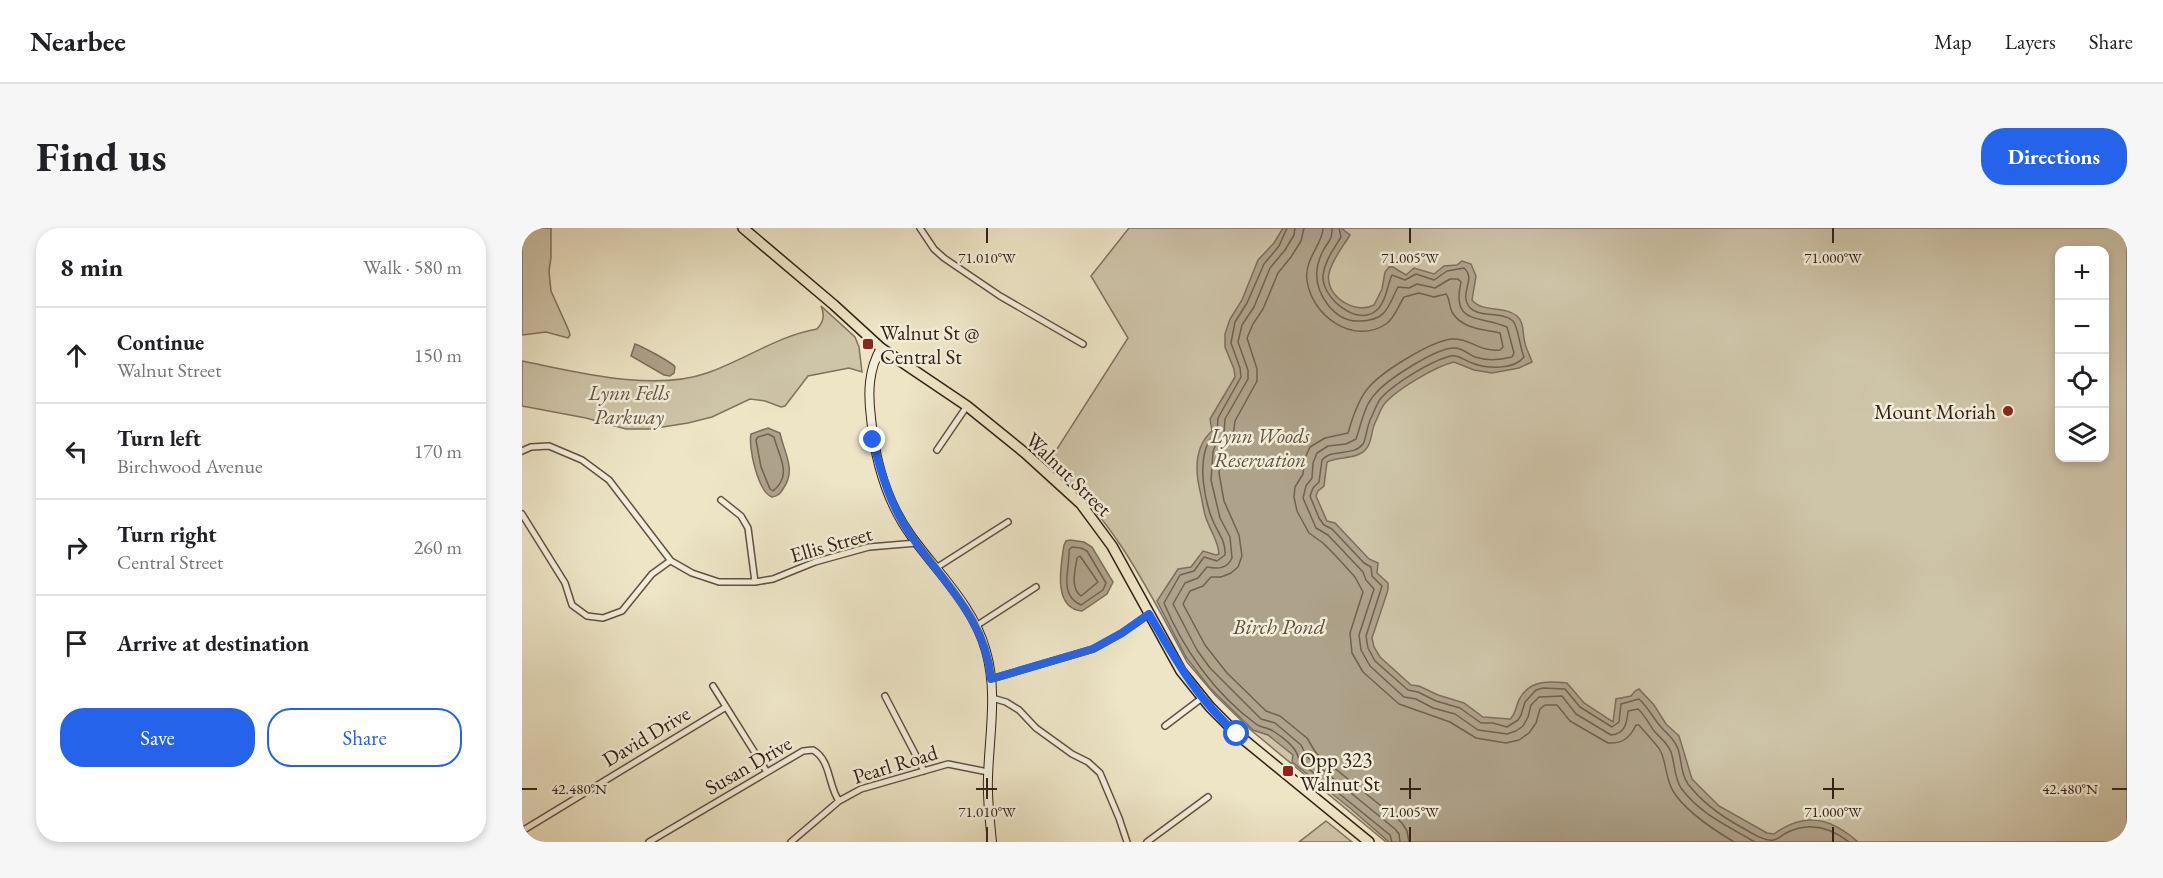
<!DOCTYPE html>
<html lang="en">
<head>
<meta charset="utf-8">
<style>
	body { margin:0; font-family:"EB Garamond",serif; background:#f6f6f6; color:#202124 }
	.controls { position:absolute; right:18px; top:18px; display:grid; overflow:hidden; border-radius:12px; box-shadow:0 3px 9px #0003 }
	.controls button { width:54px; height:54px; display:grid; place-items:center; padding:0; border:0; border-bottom:2px solid #e0e0e0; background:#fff; color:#202124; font:30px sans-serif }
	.stop { position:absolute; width:18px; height:18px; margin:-14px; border:4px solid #2563eb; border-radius:50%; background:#fff }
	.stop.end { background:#2563eb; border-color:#fff; box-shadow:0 2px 6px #0008 }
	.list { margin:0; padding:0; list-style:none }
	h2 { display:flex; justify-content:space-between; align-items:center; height:78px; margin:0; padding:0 24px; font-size:26px }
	h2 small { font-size:20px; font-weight:400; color:#757577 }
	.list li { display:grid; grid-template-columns:39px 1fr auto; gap:18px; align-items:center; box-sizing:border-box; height:96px; padding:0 24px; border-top:2px solid #e0e0e0 }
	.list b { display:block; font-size:22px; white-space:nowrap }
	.list p { margin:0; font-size:20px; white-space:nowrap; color:#757577 }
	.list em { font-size:20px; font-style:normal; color:#757577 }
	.actions { display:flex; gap:12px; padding:18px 24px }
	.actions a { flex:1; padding:14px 0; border:2px solid #2563eb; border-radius:24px; text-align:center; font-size:21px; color:#2563eb }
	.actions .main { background:#2563eb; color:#fff }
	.icon { flex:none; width:33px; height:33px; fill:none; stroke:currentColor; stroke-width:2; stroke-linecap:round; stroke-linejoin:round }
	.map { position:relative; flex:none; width:1605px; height:614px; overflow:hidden; border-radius:24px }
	header { display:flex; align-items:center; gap:36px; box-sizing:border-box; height:84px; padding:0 30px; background:#fff; border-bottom:2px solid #e0e0e0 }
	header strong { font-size:28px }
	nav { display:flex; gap:33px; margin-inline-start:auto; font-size:21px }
	.intro { display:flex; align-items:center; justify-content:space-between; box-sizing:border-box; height:144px; padding:0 36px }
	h1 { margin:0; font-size:42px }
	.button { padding:15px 27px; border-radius:24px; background:#2563eb; color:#fff; font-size:21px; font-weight:700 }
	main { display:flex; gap:36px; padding:0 36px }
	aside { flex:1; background:#fff; border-radius:24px; box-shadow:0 3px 9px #0003 }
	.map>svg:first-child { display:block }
</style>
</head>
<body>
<header>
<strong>Nearbee</strong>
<nav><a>Map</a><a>Layers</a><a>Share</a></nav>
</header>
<div class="intro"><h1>Find us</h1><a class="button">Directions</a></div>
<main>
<aside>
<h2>8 min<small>Walk · 580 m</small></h2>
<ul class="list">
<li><svg class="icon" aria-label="ahead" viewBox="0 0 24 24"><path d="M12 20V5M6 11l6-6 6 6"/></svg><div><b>Continue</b><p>Walnut Street</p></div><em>150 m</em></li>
<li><svg class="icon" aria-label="left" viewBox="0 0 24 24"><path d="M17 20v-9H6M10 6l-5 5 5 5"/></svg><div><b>Turn left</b><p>Birchwood Avenue</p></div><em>170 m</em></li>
<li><svg class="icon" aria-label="right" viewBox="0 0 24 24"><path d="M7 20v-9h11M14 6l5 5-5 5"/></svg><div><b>Turn right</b><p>Central Street</p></div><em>260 m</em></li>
<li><svg class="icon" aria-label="arrive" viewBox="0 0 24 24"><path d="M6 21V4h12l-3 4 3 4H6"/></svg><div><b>Arrive at destination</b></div></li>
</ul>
<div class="actions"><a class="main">Save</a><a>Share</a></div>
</aside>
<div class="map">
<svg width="1605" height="614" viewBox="0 0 1605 614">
	<rect width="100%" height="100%" fill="#ede5c6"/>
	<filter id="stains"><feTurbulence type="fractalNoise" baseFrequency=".00333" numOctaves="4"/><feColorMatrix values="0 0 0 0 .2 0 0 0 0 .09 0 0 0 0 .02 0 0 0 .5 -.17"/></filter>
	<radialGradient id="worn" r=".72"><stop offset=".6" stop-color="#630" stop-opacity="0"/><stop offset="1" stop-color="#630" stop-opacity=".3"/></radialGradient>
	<!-- green -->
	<path fill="#cec4a8" stroke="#81725f" stroke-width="1.5" fill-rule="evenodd" d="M0,0H29V29L27,43L29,63L47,103L48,107L46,110L24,104L0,107Z
		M607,0H1605V614H864L730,503L693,467L665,434C627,363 590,287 526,235L606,110L569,48ZM1538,22H1582V230H1538Z
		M299,78L333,109L337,119L340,144L327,140L286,148L263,178L259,179L243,173L228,171L190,189L166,195L128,201H104L64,190L0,178V133C55,144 131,164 185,145C223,132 255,108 295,101C302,94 303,87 299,78Z
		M804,593L830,614H777Z"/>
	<!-- water -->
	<path fill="#aea28a" stroke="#7d6e5c" stroke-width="1.5" d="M761,0H819L828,7C820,20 811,30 807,45C802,68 833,87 852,77L860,61L863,44L867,39H871L884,47L892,40L912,46L922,38L935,37L940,33L949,36L954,48L950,72C960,85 982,77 995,88C1003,95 1000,106 1003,115C1004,121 1008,127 1010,134L997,140L970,145L952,142L932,134C914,138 876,161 864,174C859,179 856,189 853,195C849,203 850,215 844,221C835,232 817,228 805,234L802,258L796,263L794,268L805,293L813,295L847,331L856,335L855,345L866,355V362L850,410L852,419L858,429L889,457L897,458L916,467L942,475L961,489L988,491C995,485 993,478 998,470C1008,452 1027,453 1045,455L1062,475L1091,494L1094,471L1109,468L1113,463L1117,461L1132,477L1144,496L1157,508L1170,551L1197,578L1245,605L1252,606C1283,583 1309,590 1336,614H867L828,580L770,534L771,527L746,507L731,502L688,460L664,429L635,373L656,341L669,339L681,323L694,327L697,326C696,313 690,306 686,295C681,285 681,274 678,263C673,242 673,218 690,203L688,191L713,149L712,141L703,119V106L708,91L720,72L736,32L752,15Z
		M113,116C117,117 150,134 153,139L152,145L148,148L142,147L109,128Z
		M246,200L258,205C262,225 275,242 261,261C258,266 256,268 250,269C236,264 226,219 229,206Z
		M548,312L562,314L570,319L591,354L585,366L560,383C530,380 539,337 542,317L544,313Z"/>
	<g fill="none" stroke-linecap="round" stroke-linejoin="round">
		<!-- shore -->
		<path stroke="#716150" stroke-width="1.5" d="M765,0L757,18L742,36L725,75L713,94L709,115L718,140L719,149L696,190L695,205C692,209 688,210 686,215C676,236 682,272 691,293C696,305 704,313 703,327L695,333L682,329L672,343L658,347L642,375C661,421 693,466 734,496C739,500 745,499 751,503C762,510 776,520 777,533L868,607L870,614
			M773,0L772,7L763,22L748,40L732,79L720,97L716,114L726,142V151L703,191L702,207L693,218L691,224L689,252L698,290L708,309L710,330C705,341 696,341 685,339L676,350L663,355L651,376L675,422L688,440L739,491L753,495L779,517L785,529L873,601L877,606L878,614
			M782,0L779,13L769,29L756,45L741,81L731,96L725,110L735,141V153L713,193L711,208L700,224L697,245L702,273L717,307L720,328L716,339L709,345L699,349H689L681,358L668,363L661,376L683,417L705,445L744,483L758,488L785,510L794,525L880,595L885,603L887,614
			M801,0C801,16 782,31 785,52C789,87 831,118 864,96C873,90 876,78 882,69L897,65L912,69L924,66C928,71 927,78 930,84C940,101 960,101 978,105L981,119L978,122C956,124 949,110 930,111C909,113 861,143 847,159C836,171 830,191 826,205L803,210L788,219L783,230L781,246L773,259L772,269L775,283L787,305L801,315L813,327L833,349L841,364L828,405L830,425L841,444L877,476L928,494L954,510L984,515L997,512L1007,505L1014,495L1018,481L1023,477H1035L1048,493L1086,515C1100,516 1108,510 1114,497H1117C1121,502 1136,518 1138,522C1145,535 1143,550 1151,563C1163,583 1192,602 1212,614
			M810,0C810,12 808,11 802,21C791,41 792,59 806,77C814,87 825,94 838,93C865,93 866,78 876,59L887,60L895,56L913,60L928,51H936L939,54C929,97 957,87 985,99L992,125L990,129C978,132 965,133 953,129C946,126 941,120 932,120C914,120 866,151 854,165C842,177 839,197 834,211L824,216L806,218L795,225L791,235L790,250L784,258L781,270L794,300L806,307L841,344L844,352L852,361L837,407L839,422L848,438L882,469L894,471L911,480L933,486L956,502L985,506L994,503L1001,498L1006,489L1009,477L1017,469L1040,468L1054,486L1089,507C1103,506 1105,495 1106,483L1116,481C1123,487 1127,496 1132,503C1139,511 1145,514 1149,524C1153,536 1152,549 1159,560C1178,586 1206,598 1233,614
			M817,0L819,9C812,21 803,32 801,47C799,70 837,101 856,81C865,72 865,57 870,47L883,52L894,46L912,52L925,43L942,40C954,51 939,63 945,75C952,92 979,82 991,93C996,98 998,120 1002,129C992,142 965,141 950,135C941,132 936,125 925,129C906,135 873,155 859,170C855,175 852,184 849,190C845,197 844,212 841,216C831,229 810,220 800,232L797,254L791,260L788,268L797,290L802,297L810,301L842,335L849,339L850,348L860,358L844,408L846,420L853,433L886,462L896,464L914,473L938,480L959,495H971L985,499L996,492L999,487L1003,474L1014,462L1021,460L1043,461L1058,479L1090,499L1097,494L1099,476L1117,471C1126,479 1131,490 1139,499C1146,507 1152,510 1156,521C1160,532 1158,545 1166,556C1179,573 1199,588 1219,599C1227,603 1242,614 1252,612C1257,611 1260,607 1264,605C1287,593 1308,599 1327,614
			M246,206L252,209C257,229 271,247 251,263L248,261L239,239L234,212L236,209Z
			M550,319L559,320L565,323L584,355L581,362L559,377C536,367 548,341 547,322Z
			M558,328L576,354L559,368C548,360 553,343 555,330Z"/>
		<!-- street casing -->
		<g stroke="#625142" stroke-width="8">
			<path id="street" d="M398,0L412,21L422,30L478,68L561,116
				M415,222L445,178
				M0,223L9,219L27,218L60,232L87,252L149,333L170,345L197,354H233L251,351L293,334L347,319L395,315
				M199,272L219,288L226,300L233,354
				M0,286L43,355L50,377L65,388L81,390L100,383L130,346L148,333
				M414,340L486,294
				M454,398L514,359
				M469,451L571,421L600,405L627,386
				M191,458L245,544
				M363,468L402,543
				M470,470L484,474L497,482L514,500L550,526L566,534L578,545L597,590L605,614
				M643,498L680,470
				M0,603L204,479
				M127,614L281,523L291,522C309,532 306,558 317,573
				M269,614L317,573L339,561L426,536L466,544
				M625,614L686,569"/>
		</g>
		<!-- secondary casing -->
		<g stroke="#342016" stroke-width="10">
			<path id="secondary" d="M359,120C346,142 346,166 349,190C353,233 365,275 390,309C417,346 452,379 464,423C476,465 467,508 466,550C465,572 468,593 470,614"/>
		</g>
		<!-- primary casing -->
		<g stroke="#342016" stroke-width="12">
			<path id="primary" d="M221,0L312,77L359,120L445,178L503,225L559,276L590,318L659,443L688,479L715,506L847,614"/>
		</g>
		<!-- street -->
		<use href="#street" stroke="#f3eeda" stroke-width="5"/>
		<!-- secondary -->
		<use href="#secondary" stroke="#f3eeda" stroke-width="8"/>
		<!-- primary -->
		<use href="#primary" stroke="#ede5c6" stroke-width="9"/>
	</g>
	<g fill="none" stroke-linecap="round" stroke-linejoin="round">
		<!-- route -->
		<path stroke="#2563eb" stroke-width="8" d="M351,212C359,246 369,279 390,309C422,355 464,392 469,451L571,421L600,405L627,386C655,434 673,468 715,506"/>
	</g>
	<!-- ticks -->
	<path fill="none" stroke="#342016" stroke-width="2" d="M465,0V15M888,0V15M1311,0V15M465,550V571M888,550V571M1311,550V571M0,561H15M454,561H475M878,561H899M1301,561H1322M1590,561H1605M465,599V614M888,599V614M1311,599V614"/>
	<!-- markers -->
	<g fill="#8f2418" stroke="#f3eeda" stroke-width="2">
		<rect x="340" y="110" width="12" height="12" rx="3"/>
		<circle cx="1486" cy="183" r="6"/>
		<rect x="760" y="537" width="12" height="12" rx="3"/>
	</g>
	<g text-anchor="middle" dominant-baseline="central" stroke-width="5" stroke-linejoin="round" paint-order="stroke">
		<!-- poi labels -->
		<g font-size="21" fill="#342016" stroke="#f3eeda" text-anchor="start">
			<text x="358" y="104">Walnut St @<tspan x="358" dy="24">Central St</tspan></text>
			<text x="1474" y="183" text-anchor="end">Mount Moriah</text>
			<text x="778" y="531">Opp 323<tspan x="778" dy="24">Walnut St</tspan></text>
		</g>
		<!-- park labels -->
		<g font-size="21" font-style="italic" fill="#625142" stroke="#f3eeda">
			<text x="107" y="164">Lynn Fells<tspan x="107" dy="24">Parkway</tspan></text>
			<text x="738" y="207">Lynn Woods<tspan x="738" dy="24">Reservation</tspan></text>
		</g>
		<!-- street labels -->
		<g font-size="21" fill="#342016" stroke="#f3eeda">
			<text transform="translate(547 246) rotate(44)">Walnut Street</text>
			<text transform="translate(309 316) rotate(-16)">Ellis Street</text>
			<text transform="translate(124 508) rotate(-31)">David Drive</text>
			<text transform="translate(373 536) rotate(-17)">Pearl Road</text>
			<text transform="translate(226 537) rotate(-30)">Susan Drive</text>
		</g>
		<!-- water labels -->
		<g font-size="22" font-style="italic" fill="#5f4e3f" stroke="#f3eeda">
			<text x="757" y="398">Birch Pond</text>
		</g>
	</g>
	<g font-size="15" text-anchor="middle" fill="#342016" stroke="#f3eeda" stroke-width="5" stroke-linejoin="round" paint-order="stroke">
		<text x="465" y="35">71.010°W</text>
		<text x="888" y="35">71.005°W</text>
		<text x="1311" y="35">71.000°W</text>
		<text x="57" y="566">42.480°N</text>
		<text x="1548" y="566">42.480°N</text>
		<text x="465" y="589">71.010°W</text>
		<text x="888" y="589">71.005°W</text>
		<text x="1311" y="589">71.000°W</text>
	</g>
	<rect width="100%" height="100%" filter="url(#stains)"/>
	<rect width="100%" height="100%" fill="url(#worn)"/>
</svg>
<div class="controls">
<button>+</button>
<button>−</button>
<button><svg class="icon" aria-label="locate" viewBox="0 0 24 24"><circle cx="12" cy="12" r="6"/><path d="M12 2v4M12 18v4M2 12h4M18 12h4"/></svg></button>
<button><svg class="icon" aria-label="layers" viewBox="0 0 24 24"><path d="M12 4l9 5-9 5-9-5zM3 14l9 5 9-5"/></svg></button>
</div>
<div class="stop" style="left:715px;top:506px"></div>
<div class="stop end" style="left:351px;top:212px"></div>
</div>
</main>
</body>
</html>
